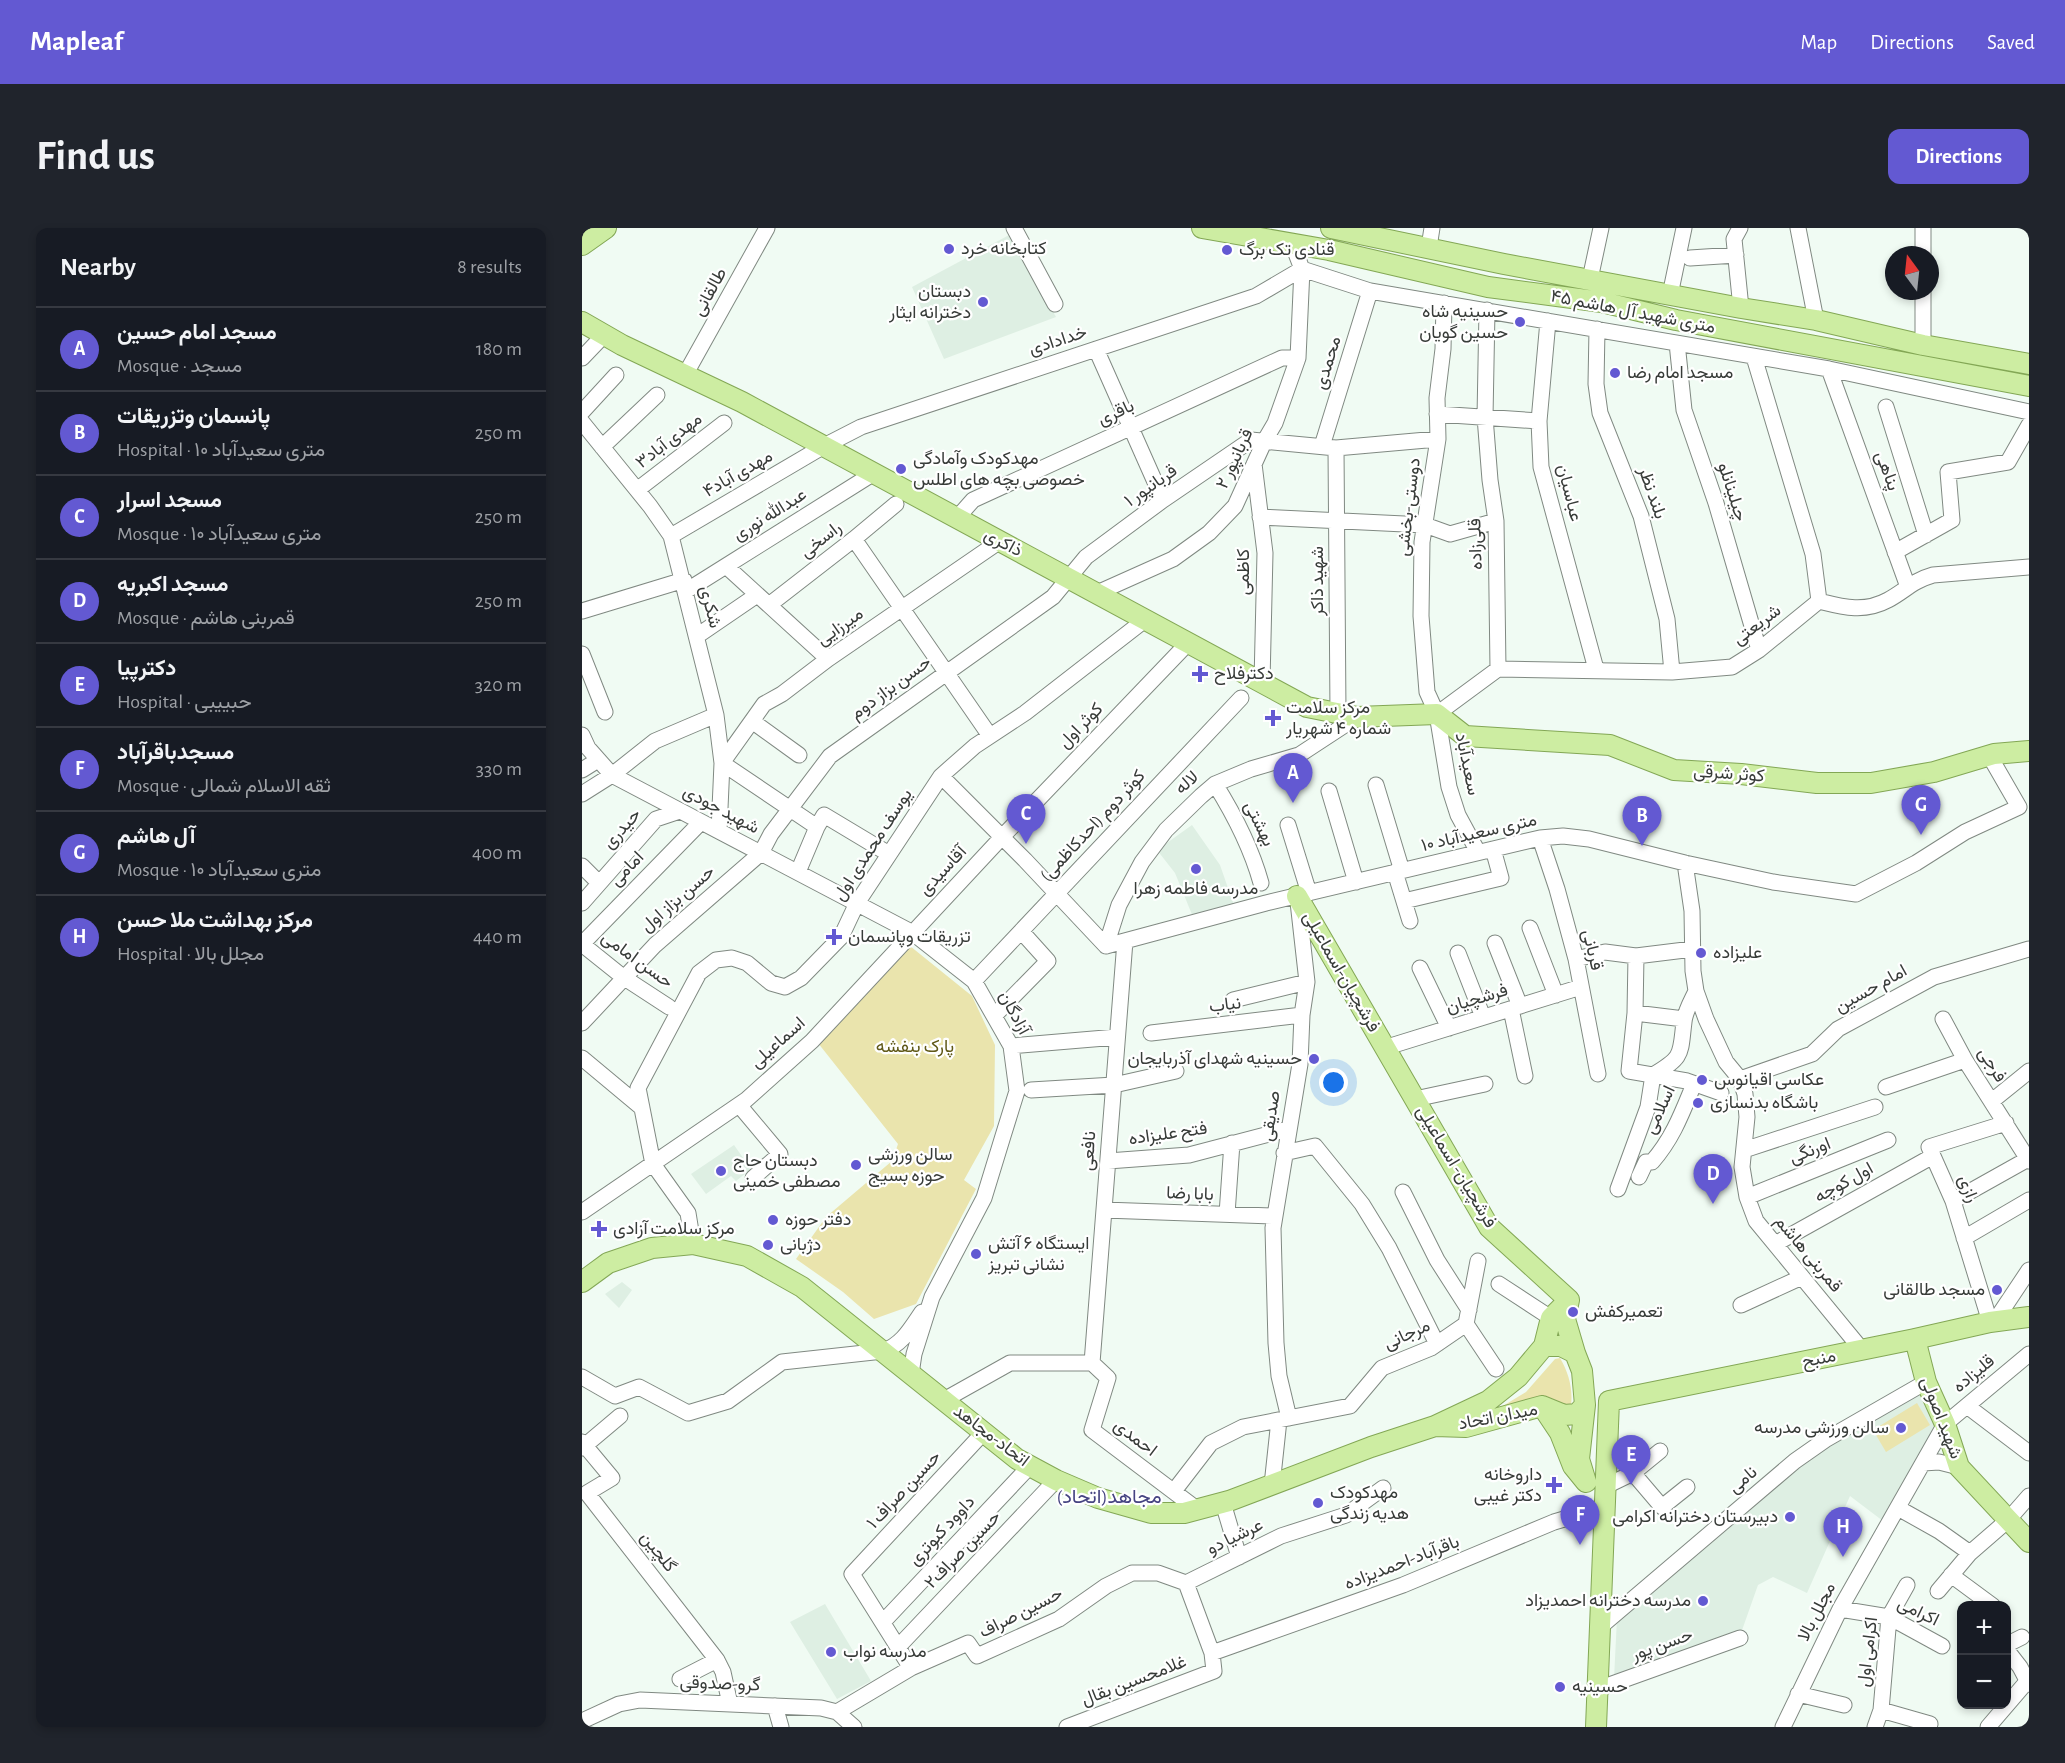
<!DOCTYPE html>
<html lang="en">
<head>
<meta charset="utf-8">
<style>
	body { margin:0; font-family:"Alegreya Sans",Vazirmatn,sans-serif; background:#20242c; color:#f1f3f6 }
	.controls { position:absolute; right:18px; bottom:18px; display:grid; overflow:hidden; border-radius:12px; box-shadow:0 3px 9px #0003 }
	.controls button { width:54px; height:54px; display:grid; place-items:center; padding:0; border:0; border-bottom:2px solid #363941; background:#171b24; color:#f1f3f6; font:30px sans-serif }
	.compass { position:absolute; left:1303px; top:18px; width:54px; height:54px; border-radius:50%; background:#171b24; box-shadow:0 3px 9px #0003; rotate:345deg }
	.you { position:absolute; left:752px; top:855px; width:21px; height:21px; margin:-15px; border:4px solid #fff; border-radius:50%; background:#1a73e8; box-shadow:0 0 0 9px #1a73e833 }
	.badge { display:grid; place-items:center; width:39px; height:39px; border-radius:50%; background:#6359d2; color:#fff; font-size:20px; font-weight:700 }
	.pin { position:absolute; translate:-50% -50px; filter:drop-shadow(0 2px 3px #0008) }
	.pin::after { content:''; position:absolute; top:32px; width:21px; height:18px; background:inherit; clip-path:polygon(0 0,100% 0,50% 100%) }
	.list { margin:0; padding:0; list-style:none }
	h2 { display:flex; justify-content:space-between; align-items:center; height:78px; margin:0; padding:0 24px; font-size:26px }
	h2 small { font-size:20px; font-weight:400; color:#9ea1a6 }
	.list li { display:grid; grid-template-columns:39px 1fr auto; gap:18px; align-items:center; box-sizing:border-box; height:84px; padding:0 24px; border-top:2px solid #363941 }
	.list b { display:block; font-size:22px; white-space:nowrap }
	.list p { margin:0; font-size:20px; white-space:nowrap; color:#9ea1a6 }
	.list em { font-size:20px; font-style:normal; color:#9ea1a6 }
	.map { position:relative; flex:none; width:1447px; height:1499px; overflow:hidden; border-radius:12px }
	header { display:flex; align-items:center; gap:36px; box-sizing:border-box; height:84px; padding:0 30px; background:#6359d2; color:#fff }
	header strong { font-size:28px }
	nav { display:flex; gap:33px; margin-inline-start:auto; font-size:21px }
	.intro { display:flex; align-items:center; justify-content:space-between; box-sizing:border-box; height:144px; padding:0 36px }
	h1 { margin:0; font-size:42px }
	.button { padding:15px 27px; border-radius:12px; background:#6359d2; color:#fff; font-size:21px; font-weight:700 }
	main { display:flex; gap:36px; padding:0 36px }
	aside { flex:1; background:#171b24; border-radius:12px; box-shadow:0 3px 9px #0003 }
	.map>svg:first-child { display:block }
</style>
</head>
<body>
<header>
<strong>Mapleaf</strong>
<nav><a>Map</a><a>Directions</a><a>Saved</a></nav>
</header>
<div class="intro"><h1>Find us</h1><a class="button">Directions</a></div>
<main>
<aside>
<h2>Nearby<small>8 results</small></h2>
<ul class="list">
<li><span class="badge">A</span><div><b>مسجد امام حسین</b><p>Mosque · مسجد</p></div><em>180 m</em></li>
<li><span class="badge">B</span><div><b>پانسمان وتزریقات</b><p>Hospital · ۱۰ متری سعیدآباد</p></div><em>250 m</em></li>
<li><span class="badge">C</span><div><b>مسجد اسرار</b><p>Mosque · ۱۰ متری سعیدآباد</p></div><em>250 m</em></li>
<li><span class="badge">D</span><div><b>مسجد اکبریه</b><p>Mosque · قمربنی هاشم</p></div><em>250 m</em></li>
<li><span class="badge">E</span><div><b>دکترپیا</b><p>Hospital · حبییبی</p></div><em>320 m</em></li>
<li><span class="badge">F</span><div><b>مسجدباقرآباد</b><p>Mosque · ثقه الاسلام شمالی</p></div><em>330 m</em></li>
<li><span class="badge">G</span><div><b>آل هاشم</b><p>Mosque · ۱۰ متری سعیدآباد</p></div><em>400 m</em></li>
<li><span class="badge">H</span><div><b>مرکز بهداشت ملا حسن</b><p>Hospital · مجلل بالا</p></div><em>440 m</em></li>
</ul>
</aside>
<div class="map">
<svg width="1447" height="1499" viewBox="0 0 1447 1499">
	<rect width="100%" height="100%" fill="#f0fbf3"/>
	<!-- built -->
	<path fill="#deefe3" d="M429,6L474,89L362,131L330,59Z
		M610,597L638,637L653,680L611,689L593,645L575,622Z
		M152,917L169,941L154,953L149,948L124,966L109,946Z
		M40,1054L50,1062L37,1080L23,1066Z
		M1341,1162L1354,1203L1301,1293L1268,1268L1225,1365L1191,1349L1176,1357L1159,1405L1032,1451L1035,1390L1225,1232Z
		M243,1376L289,1453L255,1471L208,1394Z"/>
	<!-- green -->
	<path fill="#eae4ad" d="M328,718L390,768L413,817L412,898L382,952L394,961L334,1076L292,1091L261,1064L214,1031L244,989L310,933L316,916L236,815Z
		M978,1130C988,1147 992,1165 988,1184L901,1190L944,1164L973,1131Z
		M1335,1175L1348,1197L1304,1224L1291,1202Z"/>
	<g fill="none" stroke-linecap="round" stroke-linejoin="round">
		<!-- minor casing -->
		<g stroke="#808982" stroke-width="17">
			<path id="minor" d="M432,0L473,76
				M1158,0L1152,11L1159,80
				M1216,0L1234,92
				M847,19L850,0
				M1341,27V0
				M1108,30L1154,27
				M720,41L788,63L1247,141L1447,184
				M1008,51L1019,0
				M1341,63V117
				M1088,67L1102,0
				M862,75L861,121L855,170L856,211L840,314L839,388L845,464L855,486L867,559L876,587L896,624
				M905,82L903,189L908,252L914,293L916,441
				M966,93L957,193L959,239L1014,441
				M1015,101L1014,156L1018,185L1059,288L1085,391L1090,444
				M1095,115L1102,182L1134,275L1177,422
				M514,121L581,272
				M1172,129L1231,326L1237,373
				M0,130L22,107
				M1247,141L1326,359
				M103,147L185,0
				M1304,179L1344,307
				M0,184L34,147
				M855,186L957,193
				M0,194L68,278L89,308L134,487L140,535L137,603
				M740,218L788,63
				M20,219L75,167
				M754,220L756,485
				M672,236L683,325L680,454
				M55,262L142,195
				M678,289L843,297L868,306L914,293
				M375,290L391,272L700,130H716
				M89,308L242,218L279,199L674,68L720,41
				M272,311L408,508
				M1313,324L1370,292L1366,244L1426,234L1447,197
				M144,338L246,431
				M104,363L292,245
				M515,365L591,331L627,305L653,278L683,212L693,195L716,130L720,41L710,15
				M187,377L272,311L314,276
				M0,383L102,352
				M115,408L175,367
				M0,426L23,484
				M855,486L916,441L1090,444L1150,439L1177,422L1237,373C1261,379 1282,385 1306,372C1323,363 1330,353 1351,347L1447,339
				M170,493L217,527
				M0,507L6,520L30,547L331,705L392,753L429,818L435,863L421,908L402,970L350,1069L332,1126L329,1146
				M0,542L16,532
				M359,548L443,632L524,718L684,675L958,610L981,608L1007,611L1103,635L1191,654L1274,666L1334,635L1383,604L1437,579L1407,527
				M633,556C653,588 669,619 679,655
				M794,557L820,643
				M747,563L774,654
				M0,566L30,547L73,513L134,487
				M706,597L727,665
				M958,610L975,661L994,731L1016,846
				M307,626L242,587L235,599L140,535L182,476L200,466L246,431L418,313
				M1103,635L1110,683L1111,743L1114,763L1124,791L1144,834L1158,851L1163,866L1165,889L1160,939L1165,969L1174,993L1280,1122
				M0,638L17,655
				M216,644L235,599
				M813,644L828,693
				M822,673L919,650L911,621
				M0,675L74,591L98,583
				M948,700L974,767
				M913,715L938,778
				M0,716L119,594
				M0,716L41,749L87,779
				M524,718L537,677L560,634L584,602L619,568L633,556L669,541L717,527L775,489
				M876,725L901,789
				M1054,728L1053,785L1047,843L1105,853L1139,865
				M994,731L1023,724L1054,728L1111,721
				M838,740L867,800
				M392,753L659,470
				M651,772L725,754
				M929,781L943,848
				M1053,785L1102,791
				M412,788L466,733L439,703
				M1361,791L1383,832L1447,933
				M0,795L73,717L179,625L189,606L248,528L471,369L504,329L581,272L669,212L754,220L856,211
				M569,805L720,787
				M429,818L535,809
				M802,820L999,759
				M0,830L60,880
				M1158,851L1230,826L1256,801L1352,749L1447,721
				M1304,859L1383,832
				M449,862L532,857L594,843
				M833,871L903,856
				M1410,873L1447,843
				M157,877L198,926L171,950
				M1162,922L1293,879
				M702,925L733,918L780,976L807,1020L855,1116
				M526,933L607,927L706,901
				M1057,949L1064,934H1070C1091,910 1100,885 1112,856
				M1036,961L1066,879L1071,847C1102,829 1098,826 1102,794C1103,783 1110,772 1114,763
				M821,964L855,1032L887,1082
				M1165,969L1306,912
				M1371,973L1446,931
				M522,982L693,988
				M0,984L164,872L230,813L420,609L607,414
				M645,986L650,915
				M1382,1010L1447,972
				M111,1016L106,985L71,936L56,860L117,745L134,732L150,730L165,735L189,755L203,759L219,750L259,709L275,675L359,548L393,518L443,485L564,391
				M1193,1016L1351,928
				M917,1056L969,1090
				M1159,1077L1220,1049
				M1413,1093L1447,1042
				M1408,1094L1371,973L1347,919L1424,895
				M884,1096L914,1141
				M510,1135L543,713
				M0,1149L33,1168L57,1159L106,1185L146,1173L200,1134L301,1123C320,1117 329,1100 340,1084
				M362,1172L428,1135H510L526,1150L510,1202L616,1282
				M1385,1178L1447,1225
				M707,1190L697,1148L694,1115L691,1000L718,836L720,787L725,754L716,674
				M0,1214L30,1250L5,1265L135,1432L141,1444L148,1476
				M0,1220L38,1188
				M1341,1235L1357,1234L1377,1239
				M1051,1245L1080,1279L1105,1259
				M690,1257L697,1192
				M1024,1258L1051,1245L1078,1223
				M592,1263L629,1215L661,1199L768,1178L800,1140L849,1120L884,1096L896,1033
				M641,1275L657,1329
				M1316,1280L1357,1303L1388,1325
				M1369,1347L1411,1378
				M1356,1363L1388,1325L1426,1292L1447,1268
				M1258,1381L1307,1389L1360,1418
				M301,1394L448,1238
				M1018,1399L1213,1233L1243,1212L1344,1154
				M1424,1417L1440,1409
				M316,1419L474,1252
				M1424,1421L1438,1439L1447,1456
				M630,1425L821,1357L972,1294L1023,1279
				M329,1440L386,1415L395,1428L477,1391L524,1358L550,1345H576L604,1355
				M98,1451L135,1432
				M1016,1461L1158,1410
				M1216,1466L1262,1477
				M193,1478L199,1499
				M1299,1482L1348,1496
				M255,1484L329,1440L270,1346L402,1204
				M0,1493L37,1476L58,1472L239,1480L255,1484L272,1499
				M485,1499L632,1443L630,1425L604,1355L699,1308L764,1287L801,1260
				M1201,1499L1258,1381L1363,1196L1447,1126
				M1293,1499L1299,1482L1307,1389L1325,1357
				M1406,1499L1442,1457L1447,1456"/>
		</g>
		<!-- major casing -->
		<g stroke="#83a755" stroke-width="22">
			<path id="major" d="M620,0L747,22L906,59L1020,74L1094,92L1447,158
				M749,0L922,36L1159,80L1234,92L1341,117L1447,136
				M0,17L24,0
				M0,94L40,117L160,174L725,479L775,489L855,486L883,508L1028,517L1092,542L1159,546L1235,555H1289L1352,544L1412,526L1447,523
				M715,668L907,999L987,1072
				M0,1054L26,1035L70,1020L111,1016L165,1028L220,1059L435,1231L474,1252L516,1270L569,1285H602L647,1273L789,1219L853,1198L906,1173L936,1149L962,1118H979L993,1125L1000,1143L1003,1177L995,1186L982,1187L960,1178L884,1199L853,1198
				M1333,1111L1344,1154L1363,1196L1377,1239L1447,1314
				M962,1118L969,1090L987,1072L983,1091L993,1125
				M960,1178L978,1205L991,1238L1004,1254L997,1231L1003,1177
				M1014,1499L1027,1173L1333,1111L1408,1094L1447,1089"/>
		</g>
		<!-- minor -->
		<use href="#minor" stroke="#fff" stroke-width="15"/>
		<!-- major -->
		<use href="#major" stroke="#cdeda2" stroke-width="20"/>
	</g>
	<!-- markers -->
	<g fill="#6359d2" stroke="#fff" stroke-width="2">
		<circle cx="367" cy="21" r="6"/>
		<circle cx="645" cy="22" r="6"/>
		<circle cx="401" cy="74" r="6"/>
		<circle cx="938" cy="94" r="6"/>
		<circle cx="1033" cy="145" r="6"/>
		<circle cx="319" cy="241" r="6"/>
		<path d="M615 437h6v6h6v6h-6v6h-6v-6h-6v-6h6z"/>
		<path d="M688 481h6v6h6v6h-6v6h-6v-6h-6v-6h6z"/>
		<circle cx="614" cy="641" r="6"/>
		<path d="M249 700h6v6h6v6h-6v6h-6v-6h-6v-6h6z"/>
		<circle cx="1119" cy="725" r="6"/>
		<circle cx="732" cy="831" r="6"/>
		<circle cx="1120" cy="852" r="6"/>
		<circle cx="1116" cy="875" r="6"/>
		<circle cx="274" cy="937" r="6"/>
		<circle cx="139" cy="943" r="6"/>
		<circle cx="191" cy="992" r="6"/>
		<path d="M14 992h6v6h6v6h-6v6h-6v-6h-6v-6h6z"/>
		<circle cx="186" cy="1017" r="6"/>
		<circle cx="394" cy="1026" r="6"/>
		<circle cx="1415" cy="1062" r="6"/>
		<circle cx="991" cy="1084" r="6"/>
		<circle cx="1319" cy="1200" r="6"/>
		<path d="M969 1248h6v6h6v6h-6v6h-6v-6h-6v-6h6z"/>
		<circle cx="736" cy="1275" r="6"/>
		<circle cx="1208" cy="1289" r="6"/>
		<circle cx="1121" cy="1373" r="6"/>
		<circle cx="249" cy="1424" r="6"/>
		<circle cx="978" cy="1459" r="6"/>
	</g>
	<g text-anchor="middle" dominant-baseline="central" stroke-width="4.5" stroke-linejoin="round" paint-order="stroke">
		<!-- poi labels -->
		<g font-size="18" fill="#383c39" stroke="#fff" text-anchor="start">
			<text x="379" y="21">کتابخانه خرد</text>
			<text x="657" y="22">قنادی تک برگ</text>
			<text x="389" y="64" text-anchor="end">دبستان<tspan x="389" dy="21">دخترانه ایثار</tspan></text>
			<text x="926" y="84" text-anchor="end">حسینیه شاه<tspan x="926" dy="21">حسین گویان</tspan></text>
			<text x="1045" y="145">مسجد امام رضا</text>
			<text x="331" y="231">مهدکودک وآمادگی<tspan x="331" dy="21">خصوصی بچه های اطلس</tspan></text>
			<text x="632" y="446">دکترفلاح</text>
			<text x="704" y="480">مرکز سلامت<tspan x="704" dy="21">شماره ۴ شهریار</tspan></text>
			<text x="614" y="661" text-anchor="middle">مدرسه فاطمه زهرا</text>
			<text x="266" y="709">تزریقات وپانسمان</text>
			<text x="1131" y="725">علیزاده</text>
			<text x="720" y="831" text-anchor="end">حسینیه شهدای آذربایجان</text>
			<text x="1132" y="852">عکاسی اقیانوس</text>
			<text x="1128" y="875">باشگاه بدنسازی</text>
			<text x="286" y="927">سالن ورزشی<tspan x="286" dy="21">حوزه بسیج</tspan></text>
			<text x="151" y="933">دبستان حاج<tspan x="151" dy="21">مصطفی خمینی</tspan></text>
			<text x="203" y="992">دفتر حوزه</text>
			<text x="31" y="1001">مرکز سلامت آزادی</text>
			<text x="406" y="1016">ایستگاه ۶ آتش<tspan x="406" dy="21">نشانی تبریز</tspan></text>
			<text x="198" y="1017">دژبانی</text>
			<text x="1403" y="1062" text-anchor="end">مسجد طالقانی</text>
			<text x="1003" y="1084">تعمیرکفش</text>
			<text x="1307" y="1200" text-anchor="end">سالن ورزشی مدرسه</text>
			<text x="960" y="1247" text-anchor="end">داروخانه<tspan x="960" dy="21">دکتر غیبی</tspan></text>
			<text x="748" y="1265">مهدکودک<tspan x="748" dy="21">هدیه زندگی</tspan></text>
			<text x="1196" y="1289" text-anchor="end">دبیرستان دخترانه اکرامی</text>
			<text x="1109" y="1373" text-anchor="end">مدرسه دخترانه احمدیزاد</text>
			<text x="261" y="1424">مدرسه نواب</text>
			<text x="990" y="1459">حسینیه</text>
		</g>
		<!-- street labels -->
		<g font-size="18" fill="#383c39" stroke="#fff">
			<text transform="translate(128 64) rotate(-61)">طالقانی</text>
			<text transform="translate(1051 84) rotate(11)">۴۵ متری شهید آل هاشم</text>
			<text transform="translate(476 113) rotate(-18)">خدادادی</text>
			<text transform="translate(746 135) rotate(-73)">محمدی</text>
			<text transform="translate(534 185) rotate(-25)">باقری</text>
			<text transform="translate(87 213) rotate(-38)">مهدی آباد۳</text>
			<text transform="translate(653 231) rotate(-65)">قربانپور ۲</text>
			<text transform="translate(1305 243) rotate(70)">پناهی</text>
			<text transform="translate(156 246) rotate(-30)">مهدی آباد۴</text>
			<text transform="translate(569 258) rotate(-35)">قربانپور ۱</text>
			<text transform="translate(1150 264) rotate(72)">چیلینانلو</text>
			<text transform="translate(987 265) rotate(76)">عباسیان</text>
			<text transform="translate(1070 265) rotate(71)">بلند نظر</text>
			<text transform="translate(827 279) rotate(-83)">دوستی-بخشی</text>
			<text transform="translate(188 287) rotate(-32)">عبدالله نوری</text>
			<text transform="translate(239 312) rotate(-38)">راسخی</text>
			<text transform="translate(421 315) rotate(28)">ذاکری</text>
			<text transform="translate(894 316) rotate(-92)">قلی‌زاده</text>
			<text transform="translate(662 344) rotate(-90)">کاظمی</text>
			<text transform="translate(736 353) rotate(-90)">شهید ذاکر</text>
			<text transform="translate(128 379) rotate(76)">شکری</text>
			<text transform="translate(1175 397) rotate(-37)">شریعتی</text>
			<text transform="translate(258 399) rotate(-35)">میرزایی</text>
			<text transform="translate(309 460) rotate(-36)">حسن بزاز دوم</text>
			<text transform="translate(499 498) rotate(-46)">کوثر اول</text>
			<text transform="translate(885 536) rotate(78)">سعیدآباد</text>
			<text transform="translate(1147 546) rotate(4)">کوثر شرقی</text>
			<text transform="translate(605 555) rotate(-41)">لاله</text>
			<text transform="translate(139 582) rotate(28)">شهید جودی</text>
			<text transform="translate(677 596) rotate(64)">بهشتی</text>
			<text transform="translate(511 598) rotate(-47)">کوثر دوم (احدکاظمی)</text>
			<text transform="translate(40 601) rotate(-48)">حیدری</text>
			<text transform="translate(897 605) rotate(-13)">۱۰ متری سعیدآباد</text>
			<text transform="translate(291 617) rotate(-57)">یوسف محمدی اول</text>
			<text transform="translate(45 641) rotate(-46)">امامی</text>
			<text transform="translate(361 643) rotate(-47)">آقاسیدی</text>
			<text transform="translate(96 671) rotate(-41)">حسن بزاز اول</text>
			<text transform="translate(1010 722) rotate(77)">قربانی</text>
			<text transform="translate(55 732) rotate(36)">حسن امامی</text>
			<text transform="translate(759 744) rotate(60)">فرشچیان-اسماعیلی</text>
			<text transform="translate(1289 761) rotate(-29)">امام حسین</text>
			<text transform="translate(895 771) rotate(-17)">فرشچیان</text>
			<text transform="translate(643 777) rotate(-7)">نیاب</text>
			<text transform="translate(432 785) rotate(62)">آزادگان</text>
			<text transform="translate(196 815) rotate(-42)">اسماعیلی</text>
			<text transform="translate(1410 837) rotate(58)">فرجی</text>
			<text transform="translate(1078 882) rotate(-65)">اسلامی</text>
			<text transform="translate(689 888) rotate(-81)">صدیقی</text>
			<text transform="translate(586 906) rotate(-8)">فتح علیزاده</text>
			<text transform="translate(507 923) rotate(-86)">نافعی</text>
			<text transform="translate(1228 923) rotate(-22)">اورنگی</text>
			<text transform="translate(874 939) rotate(59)">فرشچیان- اسماعیلی</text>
			<text transform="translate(1262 955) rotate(-29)">اول کوچه</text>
			<text transform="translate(1386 961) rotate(69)">رازی</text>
			<text transform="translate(608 966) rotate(2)">بابا رضا</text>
			<text transform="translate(1226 1026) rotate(50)">قمربنی هاشم</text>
			<text transform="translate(825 1107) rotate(-25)">مرجانی</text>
			<text transform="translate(1237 1131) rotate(-11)">منبح</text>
			<text transform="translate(1392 1146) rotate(-40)">قلیزاده</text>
			<text transform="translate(916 1189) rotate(-11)">میدان اتحاد</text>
			<text transform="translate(1359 1190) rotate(69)">شهید اصولی</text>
			<text transform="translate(409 1208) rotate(37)">اتحاد-مجاهد</text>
			<text transform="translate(553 1210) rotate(37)">احمدی</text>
			<text transform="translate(1161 1252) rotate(-40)">نامی</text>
			<text transform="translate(322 1262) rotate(-47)">حسین صراف ۱</text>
			<text transform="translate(360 1303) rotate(-47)">داوود کبوتری</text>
			<text transform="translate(653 1309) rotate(-26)">عرشیا دو</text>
			<text transform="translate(381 1322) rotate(-46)">حسین صراف۲</text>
			<text transform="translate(76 1324) rotate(52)">گلچین</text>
			<text transform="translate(820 1335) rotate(-21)">باقرآباد-احمدیزاده</text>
			<text transform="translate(1235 1384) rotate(-63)">مجلل بالا</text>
			<text transform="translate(1336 1384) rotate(26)">اکرامی</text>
			<text transform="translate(439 1385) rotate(-27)">حسین صراف</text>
			<text transform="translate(1080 1417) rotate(-20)">حسن پور</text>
			<text transform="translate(1286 1424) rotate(-83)">اکرامی اول</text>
			<text transform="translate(552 1453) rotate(-21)">غلامحسین بقال</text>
			<text transform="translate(138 1456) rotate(2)">گرو-صدوقی</text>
		</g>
		<!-- park labels -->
		<g font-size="18" fill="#605918" stroke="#fff">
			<text x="333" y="819">پارک بنفشه</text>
		</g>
		<!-- neighbourhood labels -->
		<g font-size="20" fill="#454381" stroke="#fff">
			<text x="527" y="1269">مجاهد(اتحاد)</text>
		</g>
	</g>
</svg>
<div class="controls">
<button>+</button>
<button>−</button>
</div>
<svg class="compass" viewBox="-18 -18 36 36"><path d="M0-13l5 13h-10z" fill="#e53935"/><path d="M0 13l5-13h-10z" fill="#9ea1a6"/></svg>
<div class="you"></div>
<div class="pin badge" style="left:711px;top:575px">A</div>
<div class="pin badge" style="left:1060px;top:618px">B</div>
<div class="pin badge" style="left:444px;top:616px">C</div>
<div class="pin badge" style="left:1131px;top:976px">D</div>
<div class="pin badge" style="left:1049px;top:1257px">E</div>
<div class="pin badge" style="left:998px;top:1317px">F</div>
<div class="pin badge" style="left:1339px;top:607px">G</div>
<div class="pin badge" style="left:1261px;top:1329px">H</div>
</div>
</main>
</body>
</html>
